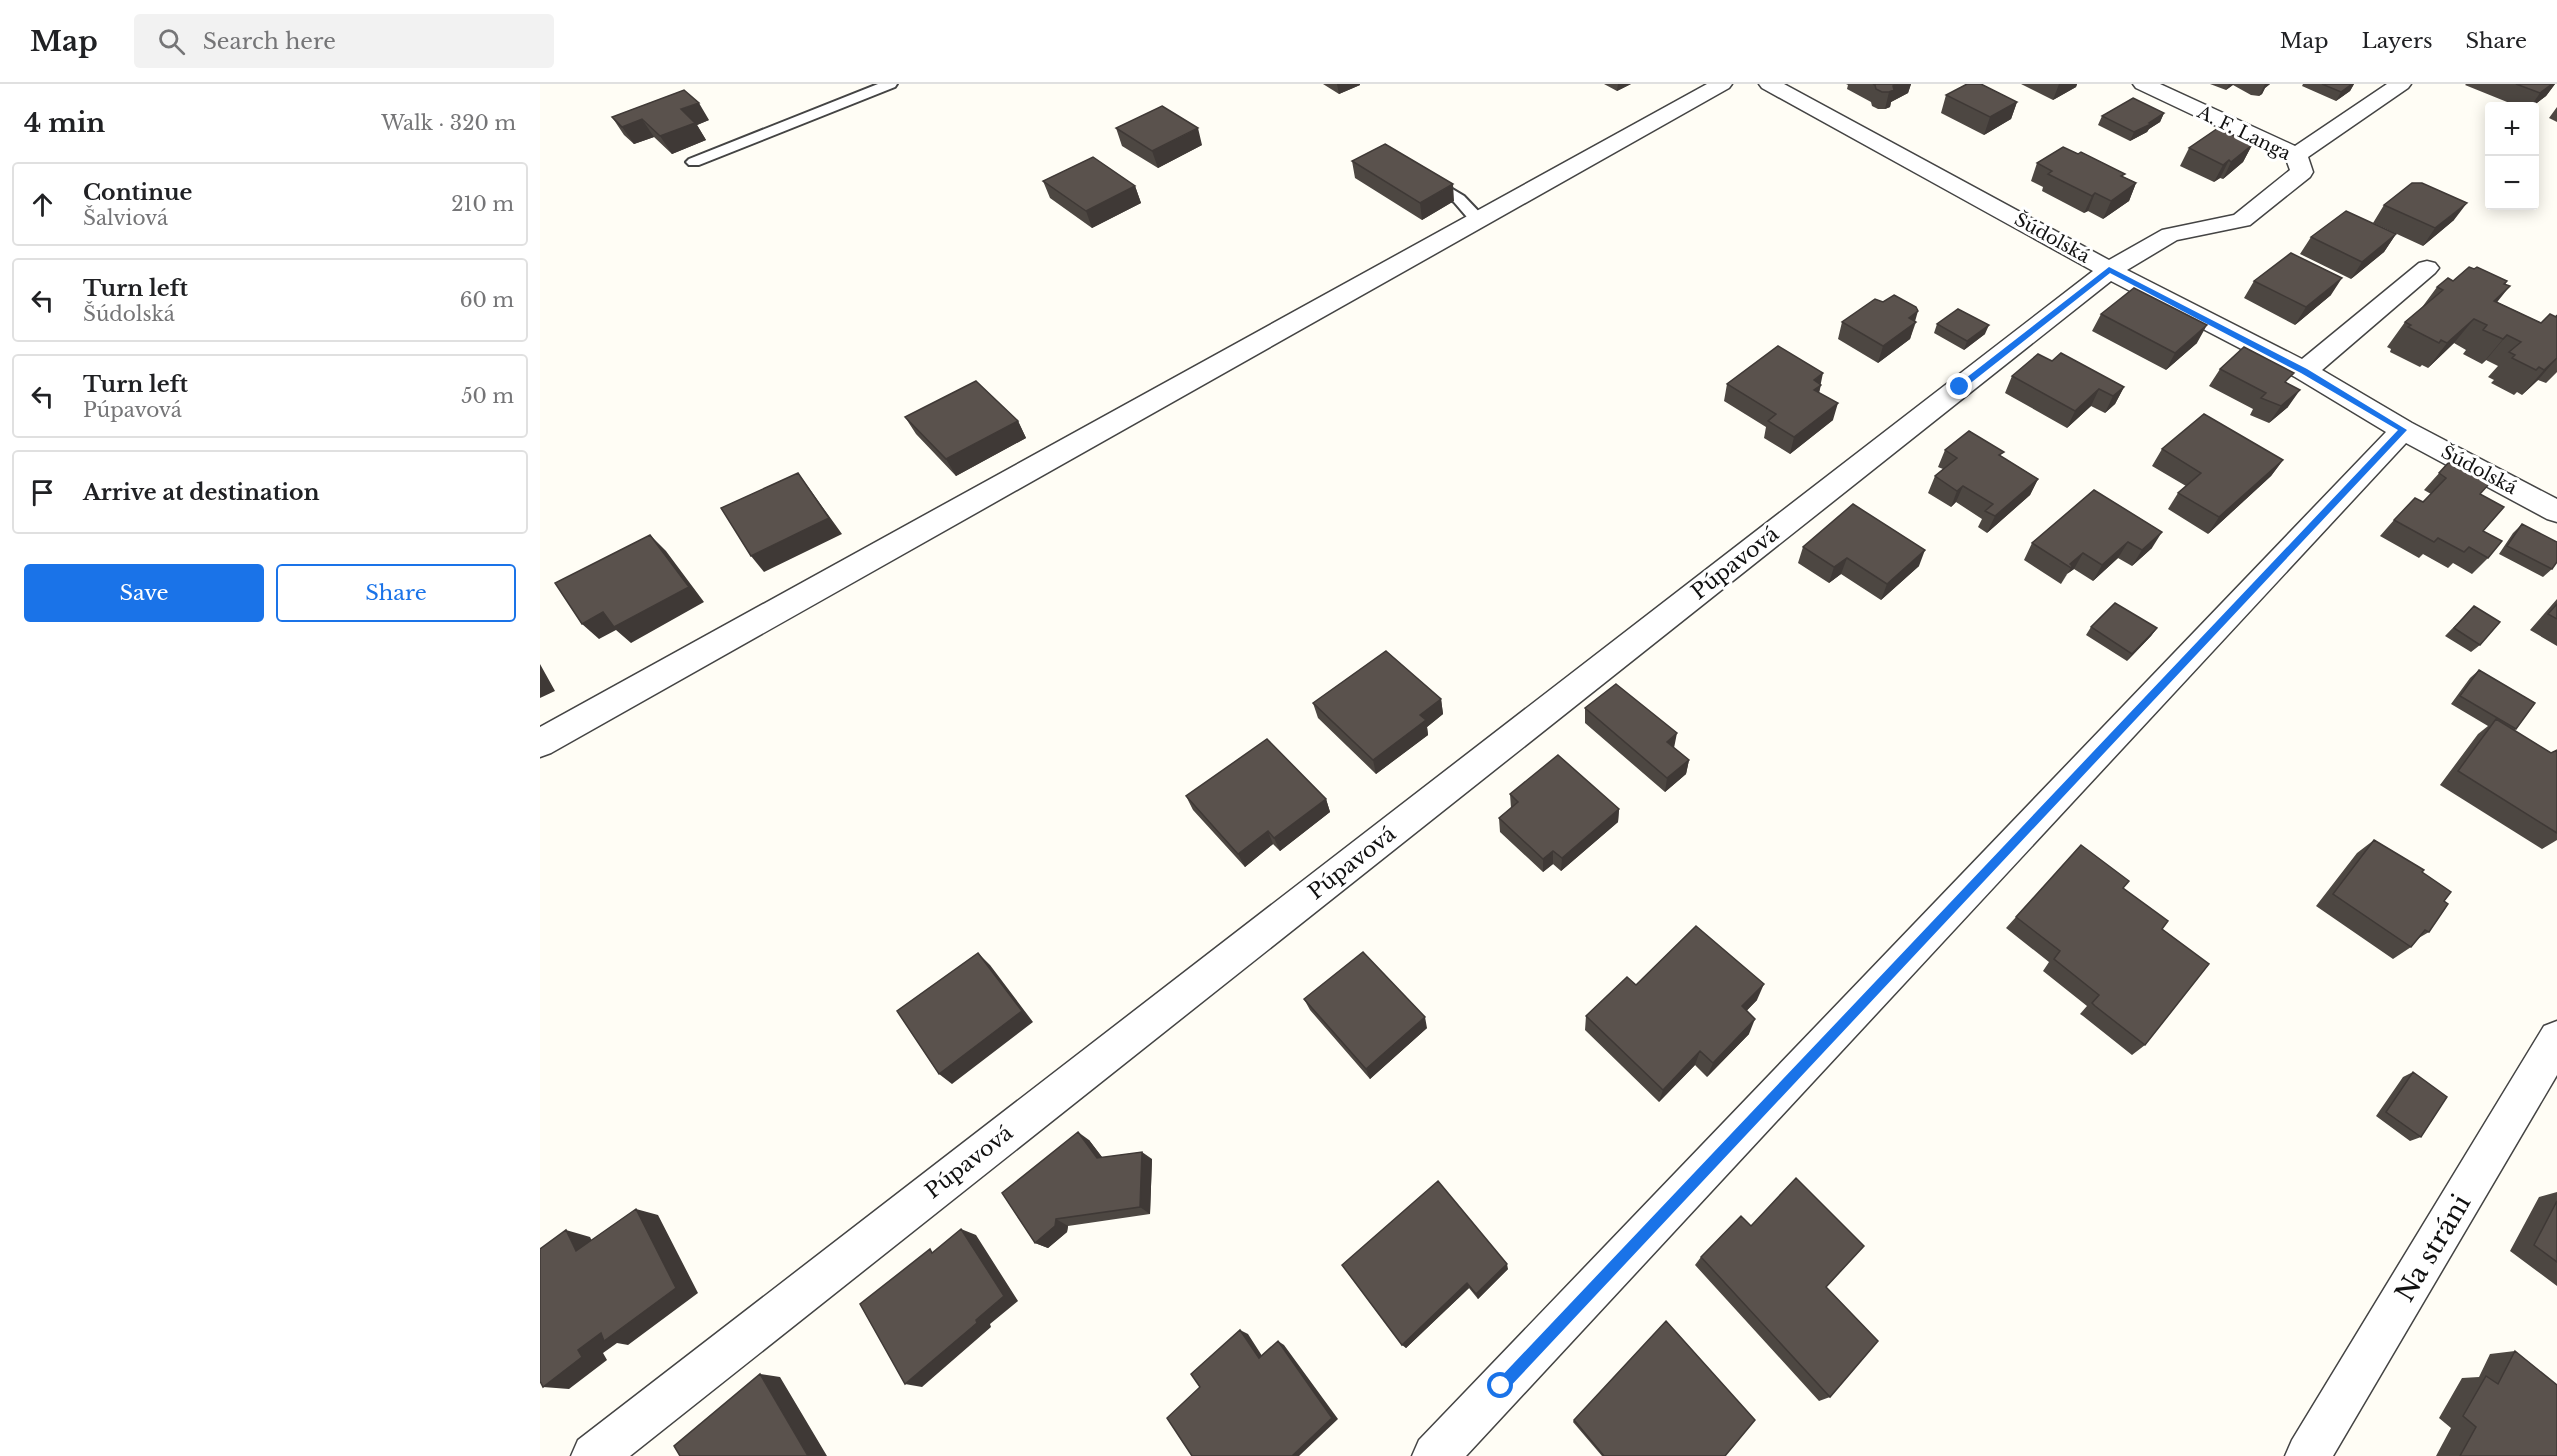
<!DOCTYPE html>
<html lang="en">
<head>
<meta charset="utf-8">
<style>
	body { margin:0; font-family:"Libre Baskerville",serif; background:#f2f2f2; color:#202124 }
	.controls { position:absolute; right:18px; top:18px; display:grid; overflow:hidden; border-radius:6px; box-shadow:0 3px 15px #0003 }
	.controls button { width:54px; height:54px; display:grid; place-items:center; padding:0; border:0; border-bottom:2px solid #e0e0e0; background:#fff; color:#202124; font:30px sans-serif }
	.stop { position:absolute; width:18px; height:18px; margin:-14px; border:4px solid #1a73e8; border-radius:50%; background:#fff }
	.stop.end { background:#1a73e8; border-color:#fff; box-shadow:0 2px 6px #0008 }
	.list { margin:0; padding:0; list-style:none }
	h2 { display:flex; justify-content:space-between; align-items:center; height:78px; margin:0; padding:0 24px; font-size:26px }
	h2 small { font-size:20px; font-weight:400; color:#757577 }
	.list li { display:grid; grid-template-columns:39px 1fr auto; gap:18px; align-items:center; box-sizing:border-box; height:84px; margin:0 12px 12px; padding:0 12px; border:2px solid #e0e0e0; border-radius:6px }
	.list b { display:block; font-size:22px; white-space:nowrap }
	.list p { margin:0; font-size:20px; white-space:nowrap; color:#757577 }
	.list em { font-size:20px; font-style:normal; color:#757577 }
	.actions { display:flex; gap:12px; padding:18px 24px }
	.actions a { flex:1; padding:14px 0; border:2px solid #1a73e8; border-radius:6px; text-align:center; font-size:21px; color:#1a73e8 }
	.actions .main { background:#1a73e8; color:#fff }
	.icon { flex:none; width:33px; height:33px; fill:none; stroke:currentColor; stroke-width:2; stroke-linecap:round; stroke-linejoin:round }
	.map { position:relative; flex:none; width:2017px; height:1372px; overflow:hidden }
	header { display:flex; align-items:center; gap:36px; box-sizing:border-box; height:84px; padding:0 30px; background:#fff; border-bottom:2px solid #e0e0e0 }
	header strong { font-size:28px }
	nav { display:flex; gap:33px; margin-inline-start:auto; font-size:21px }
	.search { width:420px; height:54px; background:#f2f2f2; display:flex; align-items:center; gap:15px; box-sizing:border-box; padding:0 21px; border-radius:6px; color:#757577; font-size:22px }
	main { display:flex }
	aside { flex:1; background:#fff }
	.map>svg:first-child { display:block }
</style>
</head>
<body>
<header>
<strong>Map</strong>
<div class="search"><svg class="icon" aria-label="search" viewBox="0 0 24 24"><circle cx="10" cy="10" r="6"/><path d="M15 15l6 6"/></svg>Search here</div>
<nav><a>Map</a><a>Layers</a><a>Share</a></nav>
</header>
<main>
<aside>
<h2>4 min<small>Walk · 320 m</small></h2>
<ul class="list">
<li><svg class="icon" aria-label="ahead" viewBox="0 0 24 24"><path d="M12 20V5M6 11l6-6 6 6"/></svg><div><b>Continue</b><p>Šalviová</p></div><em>210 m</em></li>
<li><svg class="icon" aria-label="left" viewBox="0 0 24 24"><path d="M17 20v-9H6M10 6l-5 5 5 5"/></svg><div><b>Turn left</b><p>Šúdolská</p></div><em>60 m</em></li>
<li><svg class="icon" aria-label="left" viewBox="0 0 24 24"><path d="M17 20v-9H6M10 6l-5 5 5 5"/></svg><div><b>Turn left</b><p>Púpavová</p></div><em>50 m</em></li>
<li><svg class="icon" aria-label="arrive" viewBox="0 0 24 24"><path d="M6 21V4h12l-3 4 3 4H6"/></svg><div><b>Arrive at destination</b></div></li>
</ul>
<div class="actions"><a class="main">Save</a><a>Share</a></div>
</aside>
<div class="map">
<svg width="2017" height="1372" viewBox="0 0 2017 1372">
	<rect width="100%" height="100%" fill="#fffdf5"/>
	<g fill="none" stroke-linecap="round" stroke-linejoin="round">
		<!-- lane casing -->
		<g stroke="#444" stroke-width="4">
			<path id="lane" d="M338,0H357L355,3L159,81H149L146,78L149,75Z
				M889,91L924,112L944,133L946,136L944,139H932L914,118L884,99L881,96Z"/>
		</g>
		<!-- street casing -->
		<g stroke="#444" stroke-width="3">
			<path id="street" d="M1167,0H1192L1189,4L11,669L0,673V643Z
				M1219,0H1244L1569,176L1622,146L1694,131L1750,86L1746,75L1596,4L1593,0H1620L1755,62L1847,0H1871L1868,4L1768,73L1773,88L1770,93L1710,141L1637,156L1587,186L1762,275L1879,179L1887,177L1895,179L1899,184L1895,189L1782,286L1872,339L2017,415V438L2007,435L1866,359L926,1372H872L879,1356L1846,348L1755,293L1571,197L90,1372H31L38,1356L1553,187L1222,4Z
				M2017,937V991L1793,1372H1745L1752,1356L2004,942Z"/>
		</g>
		<!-- lane -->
		<use href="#lane" fill="#fff" fill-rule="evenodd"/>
		<!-- street -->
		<use href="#street" fill="#fff" fill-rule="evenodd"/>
	</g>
	<!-- wall -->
	<path fill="#4d4742" d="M783,0H820V1L799,10Z
		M1064,0H1091L1077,7Z
		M1306,0H1371L1368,9L1351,18L1350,23L1345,25H1338L1332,22L1331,18L1307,5L1308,1Z
		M1481,0H1537L1536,3L1513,16Z
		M1670,0H1730L1725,4L1722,10L1719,12L1711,11L1693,1L1686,6Z
		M1763,0H1814L1810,7L1796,17L1762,2Z
		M1926,0H2015L2006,12L1993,22H1977L1925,1Z
		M1406,11L1477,18L1471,35L1444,51L1401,29Z
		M2017,23V38L2009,34Z
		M1624,29L1620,38L1609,45L1607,48L1590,57L1558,41L1562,32Z
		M72,33L169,36L157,41L166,56L132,70L114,53L94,60L84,51Z
		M576,44L662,61L618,84L582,62Z
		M1712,61L1703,78L1683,95L1680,94L1674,98L1640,82L1649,64Z
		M812,77L914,117L882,136L815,94Z
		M1497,79L1584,93L1596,99L1589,117L1563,135L1548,127L1544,129L1502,107L1503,103L1491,97Z
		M503,97L595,102L601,119L552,144L510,114Z
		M1844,121L1914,136L1883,162L1833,139Z
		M1856,150L1844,168L1811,195L1760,170L1771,153Z
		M1934,185L1967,197L1957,218L2001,239L2017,231V288L2006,299L1998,296L1982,311L1977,308L1974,311L1951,299L1954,296L1948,293L1958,282L1946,276L1942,280L1923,270L1926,266L1914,259L1888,284L1882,281L1880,283L1850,268L1851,265L1847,263L1865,238L1880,226L1897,203L1913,197Z
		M1714,197L1791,211L1755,241L1704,214Z
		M1561,230L1657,259L1626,286L1552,247Z
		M1375,237L1376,238L1370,255L1338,279L1298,255L1302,238Z
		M1397,240L1445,250L1424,266L1394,249Z
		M1512,277L1584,303L1575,320L1565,329L1551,322L1527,344L1465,309L1472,292Z
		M1680,285L1747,300L1748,323L1729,339L1710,331L1713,325L1669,302Z
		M1187,300H1280L1281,301L1279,309L1293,336L1250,370L1224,354L1226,343L1184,317Z
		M365,333L478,337L486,354L416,392L376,350Z
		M1622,365L1743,376L1731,392L1668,450L1628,425L1638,409L1646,402L1612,382Z
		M1405,366L1462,373L1498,395L1490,411L1447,449L1438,443L1442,435L1416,418L1411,423L1388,409L1395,392L1403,385L1398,383Z
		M1909,378L1940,410L1943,447L1948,474L1932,490L1913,479L1908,484L1883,470L1879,474L1840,452L1854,436L1883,418L1891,410L1884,406Z
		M1554,406L1612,464L1592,482L1578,474L1553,497L1534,485L1527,490L1521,500L1484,476L1492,459Z
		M1982,440L2012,485L2003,493L1959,470L1973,449Z
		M1263,463L1379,482L1341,516L1301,490L1289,499L1258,479Z
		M2017,515V562L1990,546Z
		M1934,522L1940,561L1931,568L1905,552Z
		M1551,543L1617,544L1611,552L1587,577L1546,551Z
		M1939,586L1976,645L1974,647L2011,669L2017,666V756L2002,765L1900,701L1938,650L1948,642L1911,620L1930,594Z
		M901,615L903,630L887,643L888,651L836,690L778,634L773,619Z
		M1045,624L1134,664L1149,676L1146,690L1125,708L1045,639Z
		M970,710L1079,725L1078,738L1021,787L1013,780L1003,788L960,748L959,734L971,724Z
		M646,712L786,715L790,728L740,767L733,760L705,783L653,726Z
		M1834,756L1882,788L1889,848L1877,855L1871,863L1853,875L1776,822L1817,769Z
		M1583,804L1622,845L1605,961L1592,971L1543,932L1540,930L1547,922L1503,887L1509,878L1466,844L1476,833Z
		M1096,901L1217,916L1206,927L1209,950L1167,993L1155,981L1119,1018L1045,946L1046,932Z
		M764,915L887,944L830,995L770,926Z
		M1873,988L1881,1053L1870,1057L1836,1032L1863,993Z
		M549,1056L562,1073L612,1075L610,1130L528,1142L527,1148L508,1164L495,1159Z
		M2017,1108V1202L1970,1167L1999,1113Z
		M1211,1142L1286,1203L1290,1313L1279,1317L1155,1181L1161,1173Z
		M802,1181L968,1185L938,1215L929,1204L866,1264Z
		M1975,1267L2017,1372H1896L1911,1344L1899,1334L1922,1294L1939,1293L1950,1270Z
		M1034,1336L1185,1372H1062L1033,1338Z"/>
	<!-- shaded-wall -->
	<path fill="#3f3936" d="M797,0H820V1L799,10Z
		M1078,0H1091L1077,7Z
		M1357,0H1371L1368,9L1351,18L1350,23L1345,25L1349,8L1353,2Z
		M1519,0H1537L1536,3L1513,16Z
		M1689,0H1694L1686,6Z
		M1725,0H1730L1725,4L1722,10L1719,12Z
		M1812,0H1814L1810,7L1796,17L1801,8Z
		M2012,0H2015L2006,12L1993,22H1991L2000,9Z
		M1477,18L1471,35L1444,51L1450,33Z
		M159,19L169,36L157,41L166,56L132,70L120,52L141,25Z
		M1624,29L1620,38L1609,45L1607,48L1590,57L1594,48Z
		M102,35L114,53L94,60L82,43Z
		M658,44L662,61L618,84L612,67Z
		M1712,61L1703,78L1683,95L1691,78Z
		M1689,76L1680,94L1674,98L1683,81Z
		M1596,99L1589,117L1563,135L1571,117Z
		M913,100L914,117L882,136L880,119Z
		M595,102L601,119L552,144L546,127Z
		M1555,109L1548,127L1544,129L1552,112Z
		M1927,119L1914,136L1883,162L1895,144Z
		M1856,150L1844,168L1811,195L1822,178Z
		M1802,194L1791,211L1755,241L1766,223Z
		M1970,202L1950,227L1954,217Z
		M1378,227L1370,255L1338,279L1343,262L1369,234Z
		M1934,235L1914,259L1888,284L1907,259Z
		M1449,241L1445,250L1424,266L1427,257Z
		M1667,241L1657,259L1626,286L1635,269Z
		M1967,251L1946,276L1942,280L1963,255Z
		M2017,274L1998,296L1982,311L2004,286Z
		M1283,289L1277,318L1270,323L1274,296Z
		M1584,303L1575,320L1565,329L1573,312Z
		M1559,305L1551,322L1527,344L1535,327Z
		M1760,306L1748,323L1729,339L1741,322Z
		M1298,319L1293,336L1250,370L1254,353Z
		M478,337L486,354L416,392L406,375Z
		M1743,376L1731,392L1668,450L1679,433Z
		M258,389L302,450L224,488L211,472Z
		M1498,395L1490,411L1447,449L1455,432Z
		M1423,402L1416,418L1411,423L1417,407Z
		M1622,448L1612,464L1592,482L1602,466Z
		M110,451L126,467L164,518L91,559L76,546L59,555L42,540Z
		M1588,458L1578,474L1553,497L1562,481Z
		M1385,466L1379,482L1341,516L1347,500Z
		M1543,469L1534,485L1527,490L1521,500L1531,484L1530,480Z
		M1307,474L1301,490L1289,499L1294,483Z
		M1617,544L1611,552L1587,577L1592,570Z
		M0,580L15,607L0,614Z
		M901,615L903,630L887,643L888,651L836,690L833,676L880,631Z
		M1137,649L1134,664L1127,658Z
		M1149,676L1146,690L1125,708L1127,694Z
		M786,715L790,728L740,767L734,754Z
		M1079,725L1078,738L1021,787L1022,774Z
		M728,747L733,760L705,783L698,770Z
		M1013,767V780L1003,788V775Z
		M438,869L450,881L493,938L412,1000L399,990Z
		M1224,900L1217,916L1196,938L1202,922Z
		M885,933L887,944L830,995L826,985Z
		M1215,935L1209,950L1167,993L1173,979Z
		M1160,967L1155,981L1119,1018L1123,1006Z
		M538,1048L549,1056L568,1081L557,1074Z
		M602,1068L612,1075L610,1130L600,1123Z
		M96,1125L118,1131L158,1209L88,1261L77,1259L63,1269L67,1276L29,1305L3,1303L38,1266Z
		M516,1135L528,1142L527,1148L508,1164L495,1159Z
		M421,1145L436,1151L478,1217L450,1240L451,1243L382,1303L365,1300L436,1236Z
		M26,1146L50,1153L60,1173L36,1167Z
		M967,1180L968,1185L938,1215L936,1210Z
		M927,1199L929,1204L866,1264L862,1261Z
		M700,1246L708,1250L726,1278L719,1274Z
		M738,1257L744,1261L798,1335L759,1372H752Z
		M220,1290L240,1293L287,1372H268Z"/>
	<!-- building -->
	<path fill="#5a524d" stroke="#3f3936" stroke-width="1.5" d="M1333,0H1357L1353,2L1354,6L1349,8H1342L1336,5L1335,1Z
		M1427,0H1441L1477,18L1450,33L1406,11Z
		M1782,0H1812L1801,8Z
		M1976,0H2012L2000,9Z
		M144,6L159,19L141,25L155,39L120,52L102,35L82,43L72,33Z
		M1593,14L1624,29L1609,39L1611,40L1594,48L1562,32Z
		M622,22L658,44L612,67L576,44Z
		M1678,44L1712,61L1691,78L1689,76L1683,81L1649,64Z
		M845,60L913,100L880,119L812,77Z
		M1523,63L1538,70L1541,68L1585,90L1581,92L1596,99L1571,117L1555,109L1552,112L1508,90L1512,87L1497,79Z
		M553,73L595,102L546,127L503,97Z
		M1872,99H1882L1927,119L1895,144L1844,121Z
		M1806,127L1856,150L1822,178L1771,153Z
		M1751,169L1802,194L1766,223L1714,197Z
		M1929,183L1934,185L1937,183L1967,197L1964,200L1970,202L1954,217L2001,239L2010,230L2016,233L2017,231V274L2004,286L1999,283L1996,286L1972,274L1975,271L1969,268L1981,258L1967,251L1963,255L1943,246L1947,241L1934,235L1907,259L1901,256L1899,259L1868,243L1871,241L1865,238L1903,206L1897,203L1908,194L1913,197Z
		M1594,204L1667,241L1635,269L1561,230Z
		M1354,211L1376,223L1378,227L1369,234L1376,238L1343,262L1302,238L1335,215L1343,218Z
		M1418,225L1449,241L1427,257L1397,240Z
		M1238,262L1283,289L1274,296L1281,301L1274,306L1298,319L1254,353L1228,337L1236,330L1187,300Z
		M1704,263L1754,289L1745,298L1760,306L1741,322L1721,314L1726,309L1680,285Z
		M1521,269L1584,303L1573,312L1559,305L1535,327L1472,292L1498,270L1512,277Z
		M436,297L478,337L406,375L365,333Z
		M1664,330L1743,376L1679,433L1638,409L1661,389L1622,365Z
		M1429,347L1464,368L1459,371L1498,395L1455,432L1445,427L1453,420L1423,402L1417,407L1395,392L1417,374L1405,366Z
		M1909,378L1949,400L1940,410L1964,423L1943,447L1962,457L1948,474L1929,463L1924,468L1898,454L1894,458L1854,436L1875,414L1883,418L1906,394L1899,389Z
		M258,389L289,434L211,472L181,424Z
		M1554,406L1622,448L1602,466L1588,458L1562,481L1543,469L1530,480L1532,482L1531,484L1492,459Z
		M1313,420L1385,466L1347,500L1307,474L1294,483L1263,463Z
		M1982,440L2017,458V478L2012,485L1967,462Z
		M110,451L149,503L74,543L63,528L42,540L15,499Z
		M1575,519L1617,544L1592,570L1551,543Z
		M2017,520V535L2008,530Z
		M1934,522L1960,538L1940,561L1914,544Z
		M846,567L901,615L880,631L886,636L833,676L773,619Z
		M1939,586L1995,619L1976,645L1920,612Z
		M1076,600L1137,649L1127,658L1149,676L1127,694L1045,624Z
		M1956,635L2011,669L2017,666V749L1918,687Z
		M727,655L786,715L734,754L728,747L698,770L646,712Z
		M1018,671L1079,725L1022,774L1013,767L1003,775L959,734L978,718L970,710Z
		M1834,756L1884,786L1882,788L1911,808L1904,817L1908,820L1889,848L1885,846L1871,863L1793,810Z
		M1541,761L1589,797L1583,804L1628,837L1622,845L1669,880L1605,961L1555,922L1552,919L1559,911L1514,875L1520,867L1476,833Z
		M1156,842L1224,900L1202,922L1215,935L1173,979L1160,967L1123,1006L1046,932L1087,893L1096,901Z
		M823,868L885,933L826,985L764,915Z
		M438,869L482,927L399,990L357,927Z
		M1873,988L1907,1013L1881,1053L1846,1028Z
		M538,1048L557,1074L602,1068L600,1123L516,1135L515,1142L495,1159L462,1109Z
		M1256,1094L1324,1162L1286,1203L1338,1257L1290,1313L1161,1173L1201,1132L1211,1142Z
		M898,1097L967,1180L936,1210L927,1199L862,1261L802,1181Z
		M2017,1117V1178L1994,1161Z
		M96,1125L136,1204L64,1257L61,1249L38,1266L42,1273L3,1303L0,1297V1165L26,1146L36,1167Z
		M421,1145L464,1212L436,1236L437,1239L365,1300L320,1220L390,1165L392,1169Z
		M1126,1237L1215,1336L1185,1372H1064L1034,1336Z
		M700,1246L719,1274L738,1257L792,1334L752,1372H652L627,1334L660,1303L651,1290Z
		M1975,1267L2017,1301V1372H1920L1936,1343L1923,1332L1946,1292L1958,1300Z
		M220,1290L268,1372H140L134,1362Z"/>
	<!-- route -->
	<path fill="#1a73e8" d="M1569,183L1767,285L1867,346L966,1307L961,1309L956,1307L954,1302L956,1298L1858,346L1761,289L1570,189L1423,305H1417V301Z"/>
	<g text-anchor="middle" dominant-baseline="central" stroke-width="6" stroke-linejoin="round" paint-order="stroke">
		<!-- far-street labels -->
		<g font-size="18" fill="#111" stroke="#fff">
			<text transform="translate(1704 49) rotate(26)">A. F. Langa</text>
			<text transform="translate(1512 154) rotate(29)">Šúdolská</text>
			<text transform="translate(1939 386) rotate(28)">Šúdolská</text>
		</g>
		<!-- street labels -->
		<g font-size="21" fill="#111" stroke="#fff">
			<text transform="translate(1195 479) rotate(-38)">Púpavová</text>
			<text transform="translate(812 779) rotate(-38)">Púpavová</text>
			<text transform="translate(429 1078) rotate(-38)">Púpavová</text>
		</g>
		<!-- near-street labels -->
		<g font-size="26" fill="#111" stroke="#fff">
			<text transform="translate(1893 1164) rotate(-59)">Na stráni</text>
		</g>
	</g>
</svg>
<div class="controls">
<button>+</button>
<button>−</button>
</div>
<div class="stop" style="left:961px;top:1302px"></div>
<div class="stop end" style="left:1420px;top:303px"></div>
</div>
</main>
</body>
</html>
